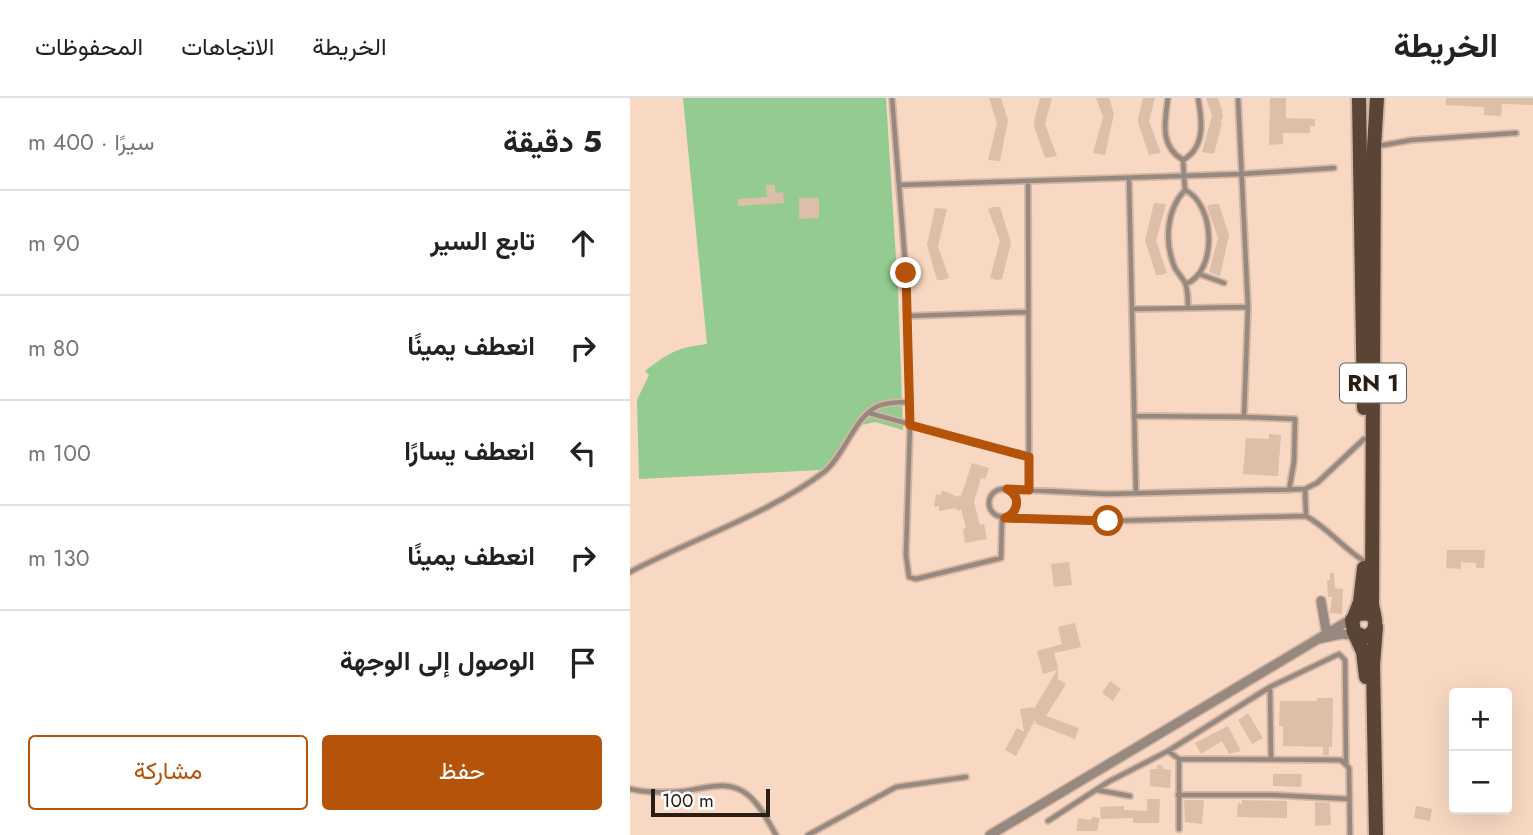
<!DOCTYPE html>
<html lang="ar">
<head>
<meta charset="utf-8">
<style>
	body { margin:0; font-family:Jost,Vazirmatn,sans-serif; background:#f6f6f6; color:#222; direction:rtl }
	.controls { position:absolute; right:21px; bottom:21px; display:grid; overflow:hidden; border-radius:7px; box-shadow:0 7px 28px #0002 }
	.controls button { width:63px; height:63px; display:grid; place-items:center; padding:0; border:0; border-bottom:2px solid #e0e0e0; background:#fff; color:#222; font:35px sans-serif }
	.scale { position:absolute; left:21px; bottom:18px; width:119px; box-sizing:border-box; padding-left:7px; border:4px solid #291d16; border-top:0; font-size:19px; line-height:24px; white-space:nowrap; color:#291d16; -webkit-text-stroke:5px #fff; paint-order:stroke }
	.stop { position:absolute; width:21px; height:21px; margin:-16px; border:5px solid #b45309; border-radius:50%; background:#fff }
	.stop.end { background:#b45309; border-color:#fff; box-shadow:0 2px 7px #0008 }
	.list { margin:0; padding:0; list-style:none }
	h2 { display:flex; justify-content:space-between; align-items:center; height:91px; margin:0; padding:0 28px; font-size:30px }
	h2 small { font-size:23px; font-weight:400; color:#767676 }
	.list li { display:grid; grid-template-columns:46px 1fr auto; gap:21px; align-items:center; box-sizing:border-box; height:105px; padding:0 28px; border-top:2px solid #e0e0e0 }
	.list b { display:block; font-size:26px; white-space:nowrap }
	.list em { font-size:23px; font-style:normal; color:#767676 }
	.actions { display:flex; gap:14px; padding:21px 28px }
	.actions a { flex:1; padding:16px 0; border:2px solid #b45309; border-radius:7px; text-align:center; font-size:24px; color:#b45309 }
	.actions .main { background:#b45309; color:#fff }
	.icon { flex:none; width:38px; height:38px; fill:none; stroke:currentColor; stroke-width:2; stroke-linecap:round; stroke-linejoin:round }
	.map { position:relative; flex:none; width:903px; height:737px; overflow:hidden; direction:ltr }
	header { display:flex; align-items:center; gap:42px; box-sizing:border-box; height:98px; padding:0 35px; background:#fff; border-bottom:2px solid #e0e0e0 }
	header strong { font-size:33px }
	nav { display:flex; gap:38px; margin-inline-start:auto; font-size:24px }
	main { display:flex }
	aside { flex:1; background:#fff }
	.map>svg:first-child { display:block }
</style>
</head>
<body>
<header>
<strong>الخريطة</strong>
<nav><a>الخريطة</a><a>الاتجاهات</a><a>المحفوظات</a></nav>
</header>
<main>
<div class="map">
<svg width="903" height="737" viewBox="0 0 903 737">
	<rect width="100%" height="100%" fill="#f8d8c2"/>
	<!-- green -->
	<path fill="#94cb90" d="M53,0H256L268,193L273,332L245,324L228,328L200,365L190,372L9,381L7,302L19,277L15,273C40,254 46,250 77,246Z"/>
	<!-- building -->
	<path fill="#ddbea8" d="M359,0H371L378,22L370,63L358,62L367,25Z
		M410,0H422L415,26L427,58L415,60L405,31L404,24Z
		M466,0H479L484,16L475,57L463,55L473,19Z
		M513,0H525L519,23L531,55L519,57L509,28L508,21Z
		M576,0H588L592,12L593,19L590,24L592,25L584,56L572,54L582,18Z
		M640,0H656V20L685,21V28H680V35H653V46L639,47Z
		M816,0H903V7L872,6L871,18L854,17V9L816,7Z
		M136,87H145V95L153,94L154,105L108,108V101L137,99Z
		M169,100H189V120L169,121Z
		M524,105L536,106L526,143L537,175L531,177H526L515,142Z
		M583,106H589L599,137L590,178L579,174L588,140L577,108Z
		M364,109H370L381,145L372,181L367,182L360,180L370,143L358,111Z
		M305,110L317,111L308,148L319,180L313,182H307L297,147Z
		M639,336L651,337L648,378L613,376L616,340L639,341Z
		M342,365L359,370L355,381L351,380L344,404L350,427L354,426L357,441L335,445L333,431L336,430L331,411L328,413L326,410L309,413V408L304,409L306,396L311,397L312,392L328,399L329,397L331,398Z
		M817,452H855L854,470H846V465L831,464V471L816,470Z
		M439,464L442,487L424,489L421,466Z
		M700,475H704L705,490L713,491L712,516L700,515L702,499H698L697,482H700Z
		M445,525L451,549L424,555L428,569V581L436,586L416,618L449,630L445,641L406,626L405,622L386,658L375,652L387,630L394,634L390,611L403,609L404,611L427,572L413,576L407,553L432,546L428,529Z
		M480,583L491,591L483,603L472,595Z
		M687,600H703L702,649H699V657H693V649L653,648V628H649L650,603H687Z
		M618,615L633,640L622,646L608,622Z
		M598,628L611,653L599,656L592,643L571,656L565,645Z
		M527,667L533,668V671L541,672L540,690L520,688V671H527Z
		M643,676H672L671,689L643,688Z
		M517,701H530L529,725H503V720L471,721L470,709L494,708V712L517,713Z
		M554,702H574L572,726L555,724Z
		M612,702L657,703V720L607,719L608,705L612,706Z
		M685,704L700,705L701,727L685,728Z
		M786,708L802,711L800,723L784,720Z
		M462,719L470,720L467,733H446L448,720L461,722Z"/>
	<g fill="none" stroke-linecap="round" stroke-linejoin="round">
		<!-- lane casing -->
		<g stroke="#d3b6a3" stroke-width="8">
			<path id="lane" d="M262,0L276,175L280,327L276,457L279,479L286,481L371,460L372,420
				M538,0C535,23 529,48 553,62C576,49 572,22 568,0
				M608,0L618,209L614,319L665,321L664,364L659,392
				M748,48L782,42L886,35
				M553,62L555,92
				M499,80L506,395
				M398,83L399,392
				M269,87L612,76L704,70
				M569,176L594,185
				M556,186C588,173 585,106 555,92C536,112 534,145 545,170C548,176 555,182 556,188C558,195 558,203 558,210
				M502,211L618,209
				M277,218L398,214
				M239,315L399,359
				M504,318L614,319
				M359 405a14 14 0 1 1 28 0a14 14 0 1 1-28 0Z
				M377,391L477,396L675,391L687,385L734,341
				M675,391L676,418
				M375,420L478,423L676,418C698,430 713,450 734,463
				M0,474C64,440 137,417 194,374C215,357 224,319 248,308C258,304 269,304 279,304
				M640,589L641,661
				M538,653L549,661L711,662L719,670L720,737
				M0,691C18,695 37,695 55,693C76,690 99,681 118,697C130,707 138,723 146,737
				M467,692L500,698
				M548,697H644L719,701
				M418,723L478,684L538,653L640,589L709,556L715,562L716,665
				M549,731V661
				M178,737L266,689L336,679"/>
		</g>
		<!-- street casing -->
		<g stroke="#d3b6a3" stroke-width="12">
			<path id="street" d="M691,503L697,538
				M723,520L688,541L712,536L730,538
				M360,737L688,541"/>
		</g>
		<!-- primary casing -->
		<g stroke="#d3b6a3" stroke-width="18">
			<path id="primary" d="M729,0L734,310
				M745,521L739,515L728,516L722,522L724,534L735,539C751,533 744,519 742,506L744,49L747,0
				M723,522L730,504L734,470
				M724,534L733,554L736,579
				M746,737L743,567L746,529"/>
		</g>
		<!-- lane -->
		<use href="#lane" stroke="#978980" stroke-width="4.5"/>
		<!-- street -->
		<use href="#street" stroke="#978980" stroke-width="9"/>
		<!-- primary -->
		<use href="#primary" stroke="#5a4435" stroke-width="14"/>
	</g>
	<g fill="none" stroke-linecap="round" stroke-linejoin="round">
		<!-- route -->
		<path stroke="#b45309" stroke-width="9" d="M276,175L280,327L399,359V392L377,391C391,398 389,414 375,420L478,423"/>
	</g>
	<g text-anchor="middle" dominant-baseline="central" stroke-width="7" stroke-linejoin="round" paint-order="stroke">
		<!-- shield labels -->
		<rect fill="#fff" stroke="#69615c" stroke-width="2" x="710" y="265.5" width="66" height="39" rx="5"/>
		<g font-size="23" font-weight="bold" fill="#291d16">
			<text x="743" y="285">RN 1</text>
		</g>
	</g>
</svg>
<div class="controls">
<button>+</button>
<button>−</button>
</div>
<div class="scale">100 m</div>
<div class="stop" style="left:478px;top:423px"></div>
<div class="stop end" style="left:276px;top:175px"></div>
</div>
<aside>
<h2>5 دقيقة<small>سيرًا · 400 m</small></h2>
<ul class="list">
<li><svg class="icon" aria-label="ahead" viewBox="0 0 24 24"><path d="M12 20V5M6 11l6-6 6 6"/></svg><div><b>تابع السير</b></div><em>90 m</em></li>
<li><svg class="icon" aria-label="right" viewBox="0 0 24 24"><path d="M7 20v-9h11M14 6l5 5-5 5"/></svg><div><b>انعطف يمينًا</b></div><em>80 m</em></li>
<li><svg class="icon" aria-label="left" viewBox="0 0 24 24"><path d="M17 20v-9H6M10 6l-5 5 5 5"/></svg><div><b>انعطف يسارًا</b></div><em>100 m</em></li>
<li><svg class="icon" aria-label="right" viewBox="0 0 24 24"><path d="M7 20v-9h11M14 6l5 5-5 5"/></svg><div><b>انعطف يمينًا</b></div><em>130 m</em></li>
<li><svg class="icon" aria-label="arrive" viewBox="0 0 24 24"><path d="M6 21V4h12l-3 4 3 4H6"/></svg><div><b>الوصول إلى الوجهة</b></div></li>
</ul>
<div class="actions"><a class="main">حفظ</a><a>مشاركة</a></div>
</aside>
</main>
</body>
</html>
